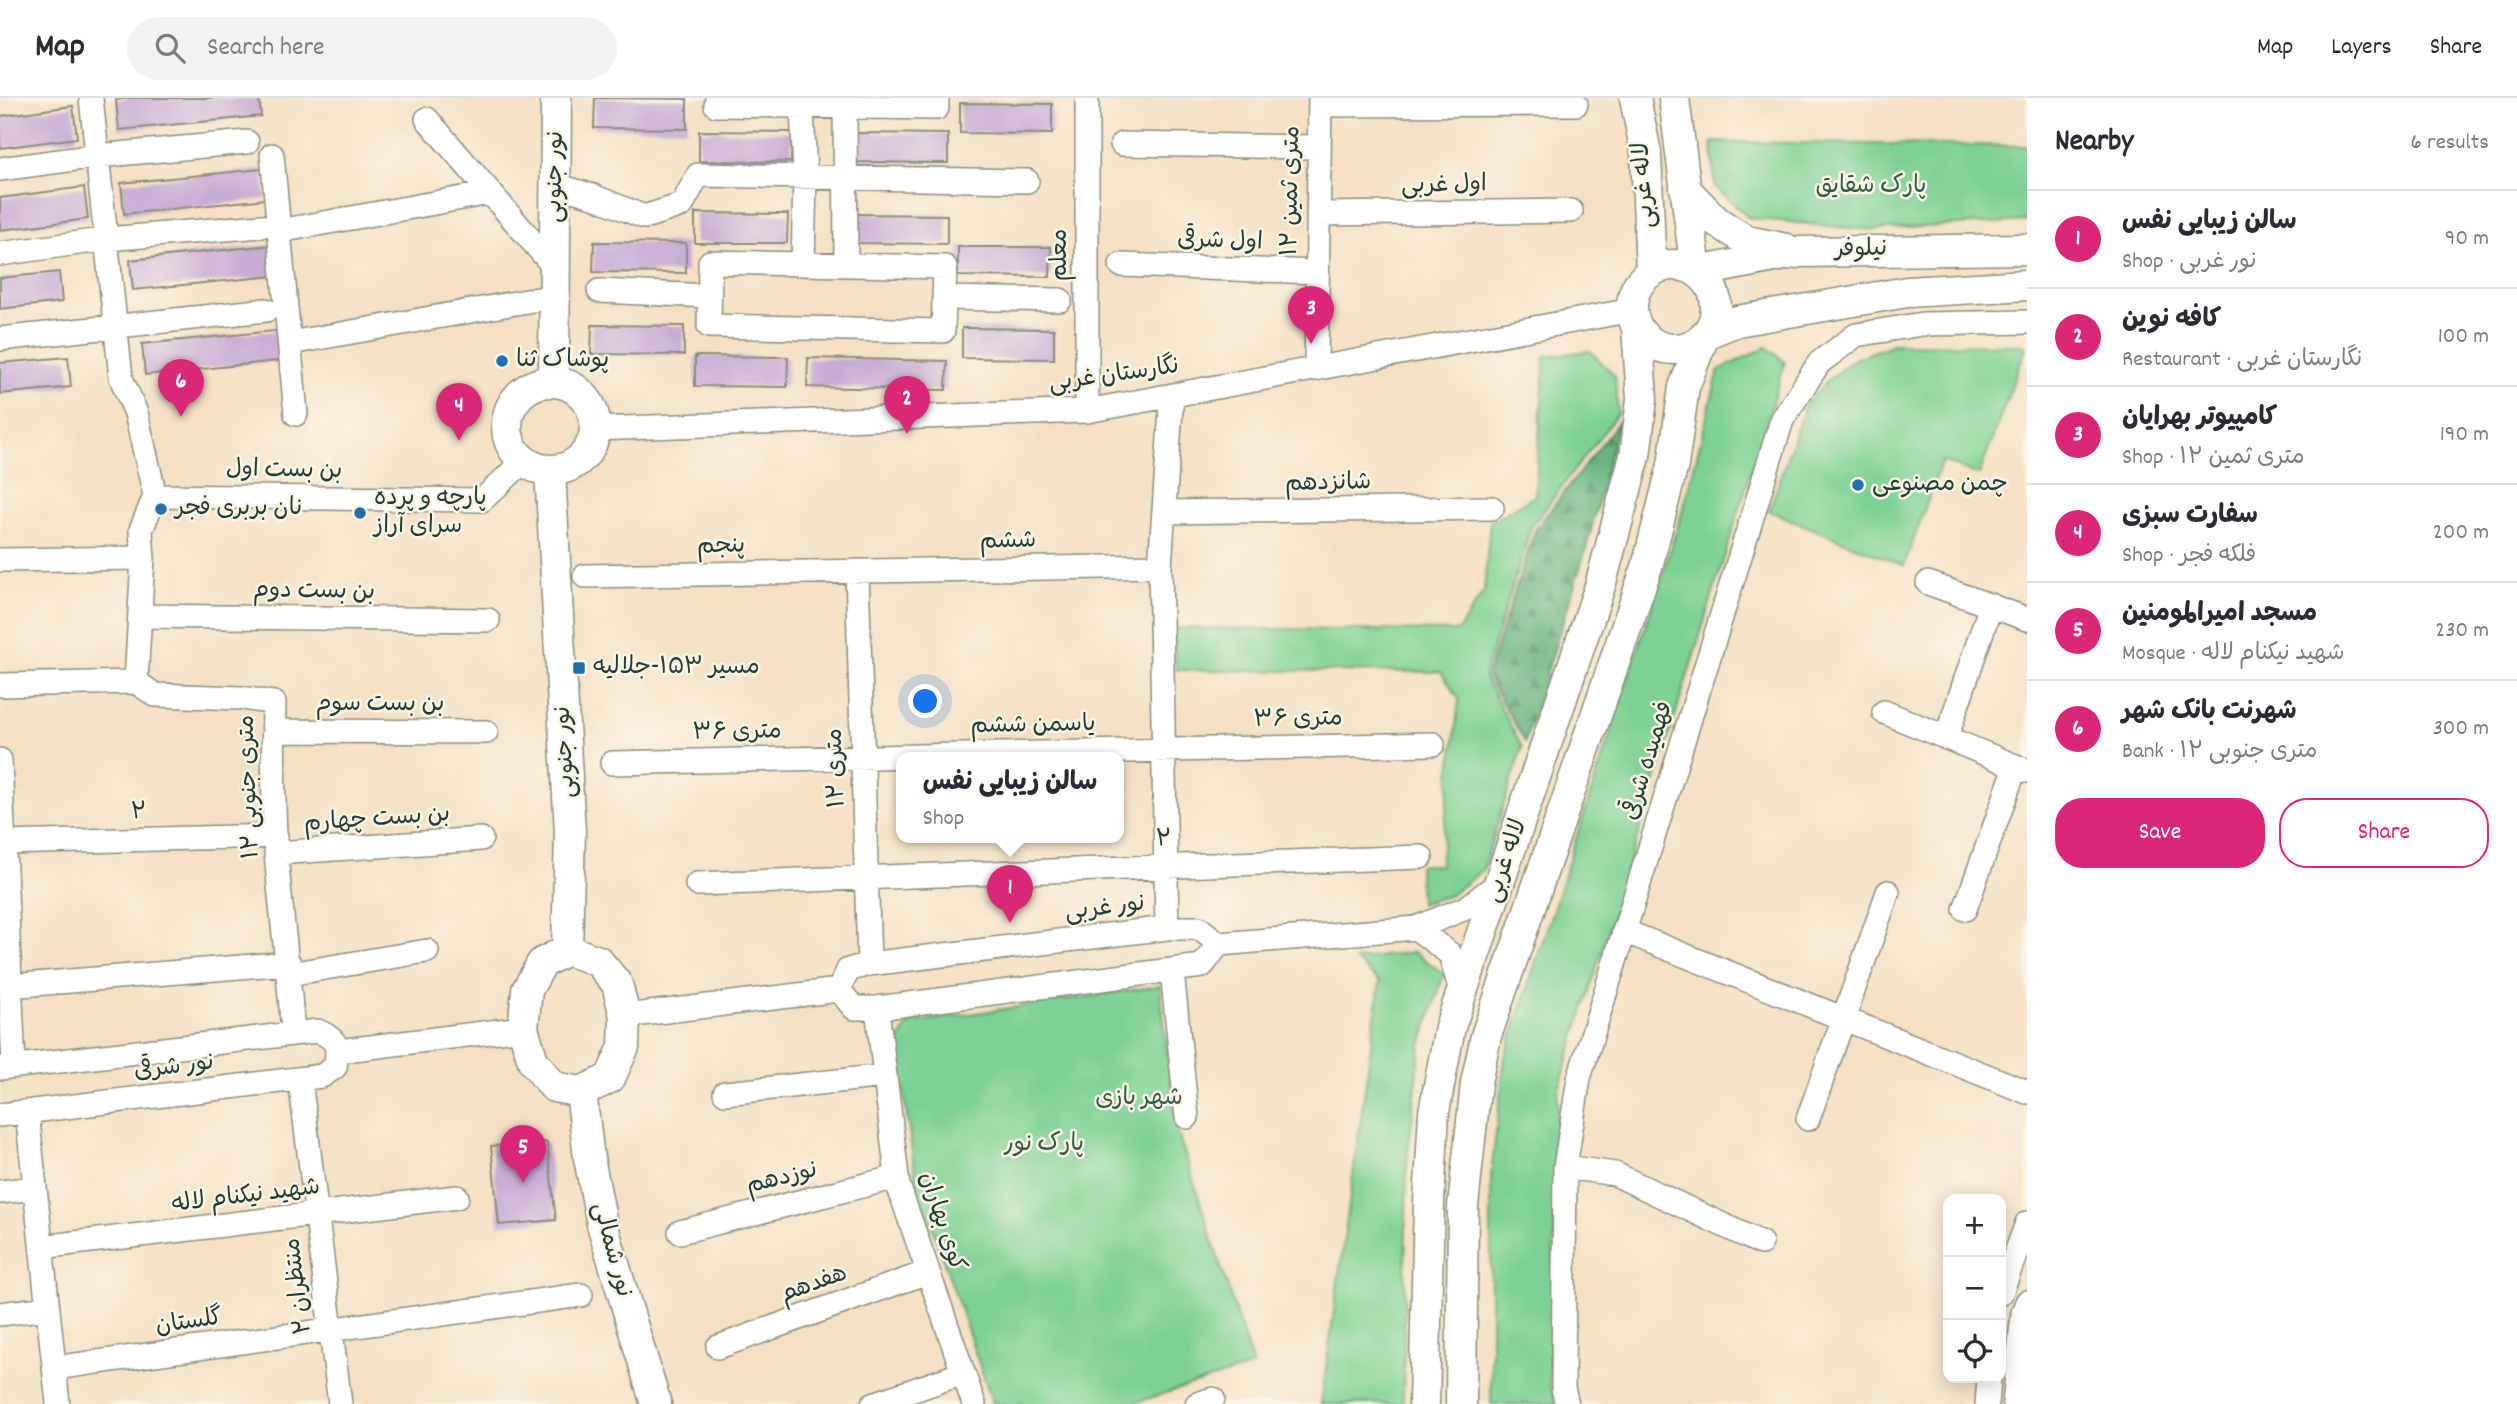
<!DOCTYPE html>
<html lang="en">
<head>
<meta charset="utf-8">
<style>
	body { margin:0; font-family:Dekko,"Playpen Sans Arabic",sans-serif; background:#f2f2f3; color:#2b2b33 }
	.controls { position:absolute; right:21px; bottom:21px; display:grid; overflow:hidden; border-radius:14px; box-shadow:0 4px 18px #0003 }
	.controls button { width:63px; height:63px; display:grid; place-items:center; padding:0; border:0; border-bottom:2px solid #e1e1e2; background:#fff; color:#2b2b33; font:35px sans-serif }
	.you { position:absolute; left:926px; top:604px; width:24px; height:24px; margin:-18px; border:5px solid #fff; border-radius:50%; background:#1a73e8; box-shadow:0 0 0 10px #1a73e833 }
	.badge { display:grid; place-items:center; width:46px; height:46px; border-radius:50%; background:#db2777; color:#fff; font-size:23px; font-weight:700 }
	.pin { position:absolute; translate:-50% -58px; filter:drop-shadow(0 2px 4px #0008) }
	.pin::after { content:''; position:absolute; top:37px; width:24px; height:21px; background:inherit; clip-path:polygon(0 0,100% 0,50% 100%) }
	.popup { position:absolute; left:896px; top:654px; width:228px; height:91px; box-sizing:border-box; display:grid; place-content:center; border-radius:14px; background:#fff; filter:drop-shadow(0 2px 5px #0005); font-size:23px; white-space:nowrap; color:#7c7c81 }
	.popup b { font-size:26px; color:#2b2b33 }
	.popup::after { content:''; position:absolute; left:50%; top:100%; margin-left:-14px; border:14px solid transparent; border-top-color:#fff }
	.list { margin:0; padding:0; list-style:none }
	h2 { display:flex; justify-content:space-between; align-items:center; height:91px; margin:0; padding:0 28px; font-size:30px }
	h2 small { font-size:23px; font-weight:400; color:#7c7c81 }
	.list li { display:grid; grid-template-columns:46px 1fr auto; gap:21px; align-items:center; box-sizing:border-box; height:98px; padding:0 28px; border-top:2px solid #e1e1e2 }
	.list b { display:block; font-size:26px; white-space:nowrap }
	.list p { margin:0; font-size:23px; white-space:nowrap; color:#7c7c81 }
	.list em { font-size:23px; font-style:normal; color:#7c7c81 }
	.actions { display:flex; gap:14px; padding:21px 28px }
	.actions a { flex:1; padding:16px 0; border:2px solid #db2777; border-radius:28px; text-align:center; font-size:24px; color:#db2777 }
	.actions .main { background:#db2777; color:#fff }
	.icon { flex:none; width:38px; height:38px; fill:none; stroke:currentColor; stroke-width:2; stroke-linecap:round; stroke-linejoin:round }
	.map { position:relative; flex:none; width:2027px; height:1306px; overflow:hidden }
	header { display:flex; align-items:center; gap:42px; box-sizing:border-box; height:98px; padding:0 35px; background:#fff; border-bottom:2px solid #e1e1e2 }
	header strong { font-size:33px }
	nav { display:flex; gap:38px; margin-inline-start:auto; font-size:24px }
	.search { width:490px; height:63px; background:#f2f2f3; display:flex; align-items:center; gap:18px; box-sizing:border-box; padding:0 24px; border-radius:38px; color:#7c7c81; font-size:26px }
	main { display:flex }
	aside { flex:1; background:#fff }
	.map>svg:first-child { display:block }
</style>
</head>
<body>
<header>
<strong>Map</strong>
<div class="search"><svg class="icon" aria-label="search" viewBox="0 0 24 24"><circle cx="10" cy="10" r="6"/><path d="M15 15l6 6"/></svg>Search here</div>
<nav><a>Map</a><a>Layers</a><a>Share</a></nav>
</header>
<main>
<div class="map">
<svg width="2027" height="1306" viewBox="0 0 2027 1306">
	<defs>
		<pattern id="forest-firs" width="22" height="20" patternUnits="userSpaceOnUse" patternTransform="scale(1.75)"><rect width="22" height="20" fill="#66b37e"/><path d="M5 1l3.5 6h-7zM16 11l3.5 6h-7z" fill="#539368"/></pattern>
	</defs>
	<rect width="100%" height="100%" fill="#fcf5e5"/>
	<filter id="ink" filterUnits="userSpaceOnUse"><feTurbulence type="fractalNoise" baseFrequency=".0143" numOctaves="2"/><feDisplacementMap in="SourceGraphic" scale="14" xChannelSelector="R" yChannelSelector="G"/><feConvolveMatrix kernelMatrix="1 2 1 2 8 2 1 2 1" color-interpolation-filters="sRGB"/></filter>
	<filter id="wash" filterUnits="userSpaceOnUse"><feTurbulence type="fractalNoise" baseFrequency=".00686" numOctaves="4" result="noise"/><feDisplacementMap in="SourceGraphic" scale="28" xChannelSelector="R" yChannelSelector="G"/><feGaussianBlur stdDeviation="1.57" result="paint"/><feColorMatrix in="noise" values="0 0 0 0 0 0 0 0 0 0 0 0 0 0 0 0 0 1.4 0 .05"/><feComposite in="paint" operator="in"/></filter>
	<g filter="url(#wash)">
		<rect width="100%" height="100%" fill="#f4e0c3"/>
		<!-- green -->
		<path fill="#7dd194" stroke="#4e8764" stroke-width="2" d="M1712,44L2027,48V123L1870,132L1749,120L1715,89Z
			M1893,246L2027,247L1979,377L1942,363L1904,468L1769,413L1805,307L1829,281L1855,261Z
			M1767,249L1785,264L1558,994L1550,1287L1556,1306H1491V1076L1505,959L1683,412L1719,272Z
			M1590,253L1615,278L1618,315L1531,429L1484,578L1522,649L1483,772L1450,797L1420,806L1419,767H1440L1459,601L1441,574L1176,572L1174,530L1458,533L1484,493L1490,424L1535,398L1545,258Z
			M1414,854L1444,876L1421,947L1407,1064L1403,1306H1321L1380,884L1355,862Z
			M1160,888L1176,1029L1253,1268L1131,1306H993L916,1082L897,947L909,925Z"/>
		<!-- forest -->
		<path fill="url(#forest-firs)" stroke="#427859" stroke-width="2" d="M1619,323L1587,448L1525,644L1487,578L1535,432Z"/>
		<g id="blocks">
			<!-- building -->
			<path fill="#c8acd6" d="M131,0H259L261,18L119,32L116,2Z
				M595,0L687,1V31L594,30Z
				M960,5L1052,6V36L960,35Z
				M73,8L77,40L0,50V18Z
				M699,33L792,34L791,64L699,63Z
				M856,35L948,36V65L856,64Z
				M262,71L266,101L124,116L121,85Z
				M84,89L88,121L0,132V100Z
				M695,115L788,116L787,145H695Z
				M855,116L947,117V146L855,145Z
				M594,144L686,145V175L593,174Z
				M272,147L275,178L133,192L130,162Z
				M958,149H1051L1050,179L958,178Z
				M59,174L62,204L0,211V180Z
				M592,227L684,228V257L591,256Z
				M962,230L1054,231V261L962,260Z
				M284,232L287,262L145,277L142,246Z
				M695,258L788,259L787,289L695,288Z
				M68,259L71,289L0,296V265Z
				M808,260L947,263L946,292L807,289Z
				M547,1044L556,1122L499,1127L491,1048Z"/>
		</g>
	</g>
	<g filter="url(#ink)">
		<use href="#blocks" fill-opacity="0" stroke="#8a8e7c" stroke-width="2"/>
		<g fill="none" stroke-linecap="round" stroke-linejoin="round">
			<!-- minor casing -->
			<g stroke="#8a8e7c" stroke-width="26">
				<path id="minor" d="M91,0L121,280L136,315L155,398L141,432L143,460L136,584L155,597L242,600L274,605C273,655 273,705 276,755C281,815 289,875 293,936
					M717,0L716,7L937,10V0
					M1087,0V313
					M1320,7L1576,6
					M802,8L805,79L803,166
					M845,9L846,167
					M427,21L555,170
					M1122,46L1319,49
					M272,57L296,316
					M0,71L97,58L247,44
					M556,87L593,98L644,119L682,107L698,77L1027,83
					M1318,116L1571,113
					M279,133L490,95
					M0,156L107,141L261,128
					M710,164L945,169L943,233L709,228Z
					M1121,167L1317,174
					M599,193L709,198
					M944,200L1060,202
					M0,241L266,212
					M290,245L555,198
					M1316,271L1320,0
					M596,331L1087,313L1632,212
					M155,398L482,402L524,363
					M1164,414L1492,410
					M0,462L143,460
					M857,473L869,866
					M585,478L1160,468
					M1928,485L2027,521
					M140,518L488,522
					M0,587L136,584
					M1884,614L2027,673
					M274,633L486,634
					M1946,640L1991,507
					M0,662L14,968
					M612,665L1433,646
					M4,745L276,738
					M276,755L481,741
					M697,786L1421,759
					M1965,811L2016,668
					M1167,830L1160,468L1172,297
					M1624,833L2027,994
					M1172,873L1187,1019
					M289,876L427,853
					M10,888L289,865
					M839,892L848,872L869,866L1167,830H1199L1219,846L1416,830
					M839,892L854,910H877L1202,868L1219,846
					M1461,893L1450,856L1416,830L1466,810L1501,783
					M877,910L898,1087L974,1306
					M625,918L839,892
					M338,953L523,930
					M0,970L318,933C338,942 339,948 335,969L322,978L0,1017
					M300,981L340,1306
					M725,995L885,978
					M27,1014L58,1306
					M1808,1021L1888,794
					M1565,1069L1615,1076L1761,1145
					M0,1094L35,1090
					M680,1134L897,1079
					M41,1149L457,1099
					M2001,1195L2027,1125
					M0,1216L48,1210
					M718,1249L928,1174
					M54,1270L581,1197
					M873,1306L963,1275
					M1197,1306L1213,1301
					M1567,1306L1563,1290L1565,1069L1579,980L1782,322L1819,265L1856,237L1922,226L2027,224
					M1987,1306L1989,1280
					M2014,1306L2023,1214L2027,1204"/>
			</g>
			<!-- major casing -->
			<g stroke="#8a8e7c" stroke-width="33">
				<path id="major" d="M1635,0L1646,55L1651,174
					M1674,0L1696,173
					M1685,91L1716,123L1747,143L1786,151
					M1632 209a42 42 0 1 1 84 0a42 42 0 1 1-84 0Z
					M1697,174L1800,154L2027,151
					M1707,235L1737,223L1907,194L2027,187
					M554,284L556,0
					M507 328a44 44 0 1 1 88 0a44 44 0 1 1-88 0Z
					M550,373L570,734L567,852
					M567,852L598,863L617,886L625,918L624,949L610,980L581,994L554,989L533,963L523,930L527,892L542,865Z
					M581,994L589,1060L602,1126L656,1306
					M1424,1306L1429,1104L1434,1014L1450,929L1600,488L1635,358L1642,301L1637,229
					M1461,1306L1463,1108L1476,985L1486,938L1647,469L1673,367L1684,289L1704,238"/>
			</g>
			<!-- minor -->
			<use href="#minor" stroke="#fff" stroke-width="23"/>
			<!-- major -->
			<use href="#major" stroke="#fff" stroke-width="30"/>
		</g>
	</g>
	<!-- markers -->
	<g fill="#1f6fb2" stroke="#fcf5e5" stroke-width="2.5">
		<circle cx="502" cy="263" r="7"/>
		<circle cx="1858" cy="387" r="7"/>
		<circle cx="161" cy="411" r="7"/>
		<circle cx="360" cy="415" r="7"/>
		<rect x="572" y="563" width="14" height="14" rx="3.5"/>
	</g>
	<g text-anchor="middle" dominant-baseline="central" stroke-width="5" stroke-linejoin="round" paint-order="stroke">
		<!-- street labels -->
		<g font-size="24" fill="#1f3d34" stroke="#fcf5e5">
			<text transform="translate(556 79) rotate(-89)">نور جنوبی</text>
			<text transform="translate(1645 87) rotate(-94)">لاله غربی</text>
			<text transform="translate(1444 88) rotate(-1)">اول غربی</text>
			<text transform="translate(1292 93) rotate(-89)">۱۲ متری ثمین</text>
			<text transform="translate(1220 144) rotate(2)">اول شرقی</text>
			<text transform="translate(1861 152) rotate(-1)">نیلوفر</text>
			<text transform="translate(1061 157) rotate(-90)">معلم</text>
			<text transform="translate(1114 278) rotate(-8)">نگارستان غربی</text>
			<text transform="translate(284 373) rotate(1)">بن بست اول</text>
			<text transform="translate(1328 386) rotate(-1)">شانزدهم</text>
			<text transform="translate(1008 444) rotate(-1)">ششم</text>
			<text transform="translate(721 449) rotate(-1)">پنجم</text>
			<text transform="translate(314 494) rotate(1)">بن بست دوم</text>
			<text x="380" y="607">بن بست سوم</text>
			<text transform="translate(1298 622) rotate(-1)">۳۶ متری</text>
			<text transform="translate(1033 628) rotate(-1)">یاسمن ششم</text>
			<text transform="translate(737 635) rotate(-1)">۳۶ متری</text>
			<text transform="translate(566 654) rotate(-93)">نور جنوبی</text>
			<text transform="translate(1649 663) rotate(-73)">فهمیده شرقی</text>
			<text transform="translate(837 670) rotate(-92)">۱۲ متری</text>
			<text transform="translate(250 689) rotate(-92)">۱۲ متری جنوبی</text>
			<text transform="translate(139 715) rotate(-2)">۲</text>
			<text transform="translate(377 722) rotate(-4)">بن بست چهارم</text>
			<text transform="translate(1164 742) rotate(-2)">۲</text>
			<text transform="translate(1507 763) rotate(-71)">لاله غربی</text>
			<text transform="translate(1105 811) rotate(-7)">نور غربی</text>
			<text transform="translate(174 970) rotate(-7)">نور شرقی</text>
			<text transform="translate(782 1081) rotate(-14)">نوزدهم</text>
			<text transform="translate(246 1099) rotate(-7)">شهید نیکنام لاله</text>
			<text transform="translate(941 1124) rotate(72)">کوی بهاران</text>
			<text transform="translate(611 1152) rotate(75)">نور شمالی</text>
			<text transform="translate(814 1187) rotate(-20)">هفدهم</text>
			<text transform="translate(299 1188) rotate(-97)">منتظران ۲</text>
			<text transform="translate(189 1225) rotate(-8)">گلستان</text>
		</g>
		<!-- park labels -->
		<g font-size="24" fill="#325b47" stroke="#fcf5e5">
			<text x="1871" y="89">پارک شقایق</text>
			<text x="1139" y="1001">شهر بازی</text>
			<text x="1044" y="1047">پارک نور</text>
		</g>
		<!-- poi labels -->
		<g font-size="24" fill="#1f3d34" stroke="#fcf5e5" text-anchor="start">
			<text x="516" y="263">پوشاک ثنا</text>
			<text x="1872" y="387">چمن مصنوعی</text>
			<text x="374" y="401">پارچه و پرده<tspan x="374" dy="28">سرای آراز</tspan></text>
			<text x="175" y="411">نان بربری فجر</text>
			<text x="593" y="570">مسیر ۱۵۳-جلالیه</text>
		</g>
	</g>
</svg>
<div class="controls">
<button>+</button>
<button>−</button>
<button><svg class="icon" aria-label="locate" viewBox="0 0 24 24"><circle cx="12" cy="12" r="6"/><path d="M12 2v4M12 18v4M2 12h4M18 12h4"/></svg></button>
</div>
<div class="you"></div>
<div class="pin badge" style="left:1010px;top:825px">1</div>
<div class="popup"><b>سالن زیبایی نفس</b>Shop</div>
<div class="pin badge" style="left:907px;top:336px">2</div>
<div class="pin badge" style="left:1311px;top:246px">3</div>
<div class="pin badge" style="left:459px;top:343px">4</div>
<div class="pin badge" style="left:523px;top:1085px">5</div>
<div class="pin badge" style="left:181px;top:319px">6</div>
</div>
<aside>
<h2>Nearby<small>6 results</small></h2>
<ul class="list">
<li><span class="badge">1</span><div><b>سالن زیبایی نفس</b><p>Shop · نور غربی</p></div><em>90 m</em></li>
<li><span class="badge">2</span><div><b>کافه نوین</b><p>Restaurant · نگارستان غربی</p></div><em>100 m</em></li>
<li><span class="badge">3</span><div><b>کامپیوتر بهرایان</b><p>Shop · ۱۲ متری ثمین</p></div><em>190 m</em></li>
<li><span class="badge">4</span><div><b>سفارت سبزی</b><p>Shop · فلکه فجر</p></div><em>200 m</em></li>
<li><span class="badge">5</span><div><b>مسجد امیرالمومنین</b><p>Mosque · شهید نیکنام لاله</p></div><em>230 m</em></li>
<li><span class="badge">6</span><div><b>شهرنت بانک شهر</b><p>Bank · ۱۲ متری جنوبی</p></div><em>300 m</em></li>
</ul>
<div class="actions"><a class="main">Save</a><a>Share</a></div>
</aside>
</main>
</body>
</html>
